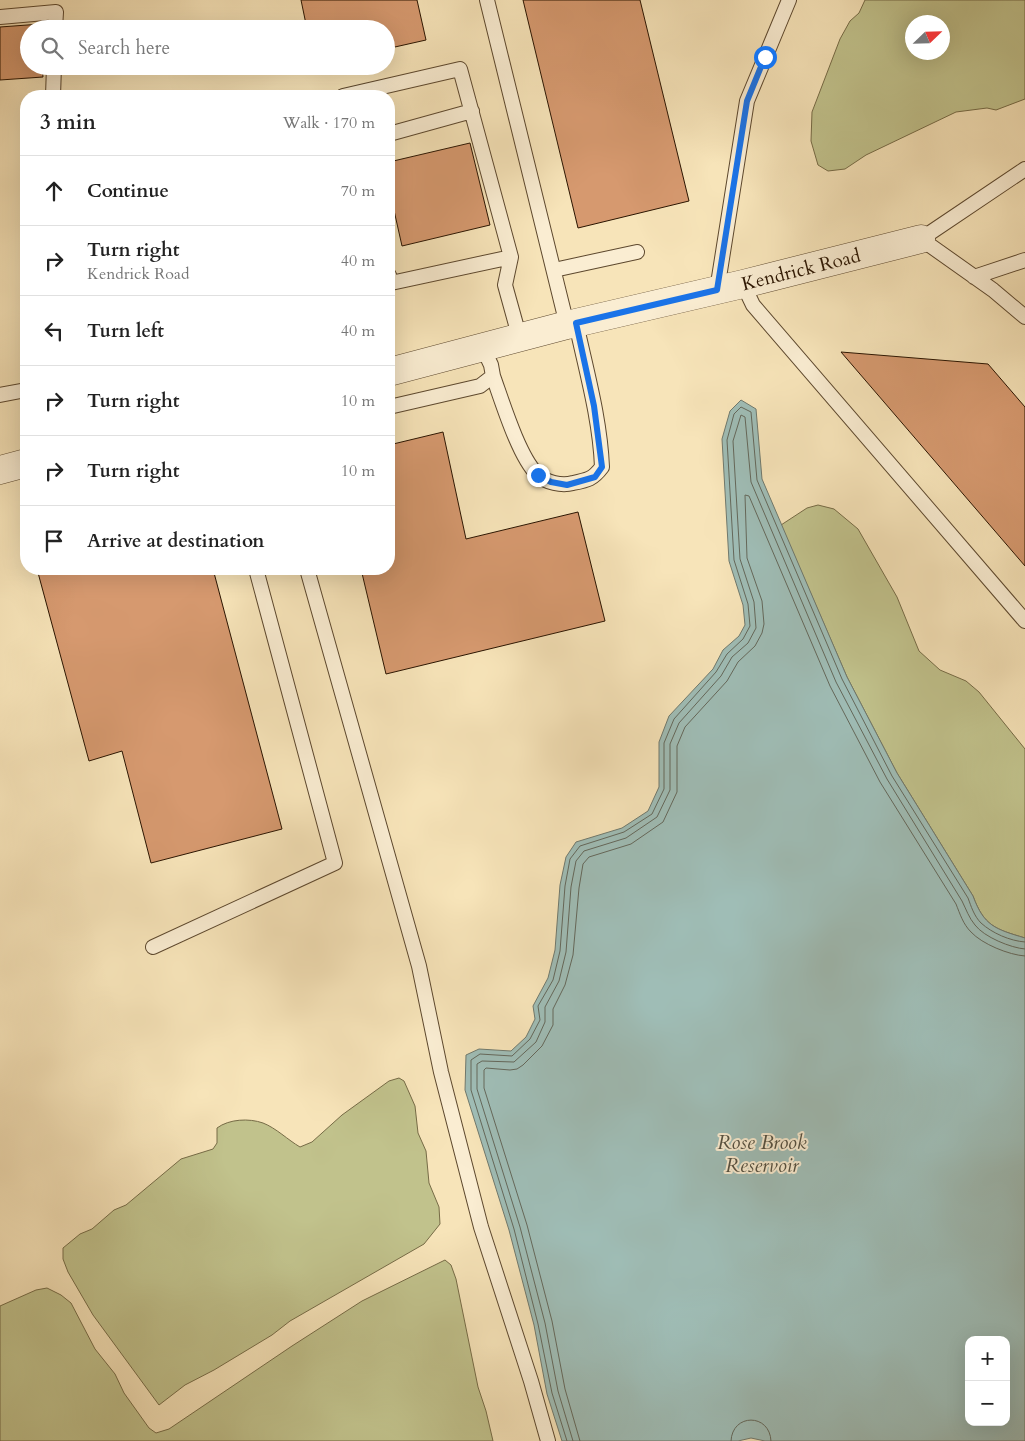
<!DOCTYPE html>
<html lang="en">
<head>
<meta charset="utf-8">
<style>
	body { margin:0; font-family:Cardo,serif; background:#f2f2f2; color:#222 }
	.controls { position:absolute; right:15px; bottom:15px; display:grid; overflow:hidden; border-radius:10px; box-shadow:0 5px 20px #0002 }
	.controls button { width:45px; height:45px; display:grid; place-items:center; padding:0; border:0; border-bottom:1px solid #e0e0e0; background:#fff; color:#222; font:25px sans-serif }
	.compass { position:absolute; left:905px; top:15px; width:45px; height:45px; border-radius:50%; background:#fff; box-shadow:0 5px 20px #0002; rotate:67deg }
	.stop { position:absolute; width:15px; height:15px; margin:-11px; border:4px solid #1a73e8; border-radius:50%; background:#fff }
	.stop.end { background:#1a73e8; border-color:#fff; box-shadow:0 1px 5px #0008 }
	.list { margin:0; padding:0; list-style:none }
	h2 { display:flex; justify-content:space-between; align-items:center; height:65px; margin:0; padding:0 20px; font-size:21px }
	h2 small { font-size:16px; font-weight:400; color:#767676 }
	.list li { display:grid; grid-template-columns:32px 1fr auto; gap:15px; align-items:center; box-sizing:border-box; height:70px; padding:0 20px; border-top:1px solid #e0e0e0 }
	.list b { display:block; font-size:19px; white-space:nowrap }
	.list p { margin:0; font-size:16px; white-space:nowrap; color:#767676 }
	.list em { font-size:16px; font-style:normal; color:#767676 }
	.icon { flex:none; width:28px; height:28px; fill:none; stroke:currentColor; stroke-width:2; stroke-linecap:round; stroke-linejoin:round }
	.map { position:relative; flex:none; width:1025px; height:1441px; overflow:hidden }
	.search { position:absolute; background:#fff; box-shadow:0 5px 20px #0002; left:20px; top:20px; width:375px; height:55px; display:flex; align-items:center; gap:12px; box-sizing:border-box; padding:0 18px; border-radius:28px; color:#767676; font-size:19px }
	.panel { position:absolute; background:#fff; box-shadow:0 5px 20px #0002; left:20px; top:90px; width:375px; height:485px; border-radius:20px }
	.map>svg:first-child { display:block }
</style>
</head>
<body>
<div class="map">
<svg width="1025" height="1441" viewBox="0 0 1025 1441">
	<rect width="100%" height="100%" fill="#f7e4b9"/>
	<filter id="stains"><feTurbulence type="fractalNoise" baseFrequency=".004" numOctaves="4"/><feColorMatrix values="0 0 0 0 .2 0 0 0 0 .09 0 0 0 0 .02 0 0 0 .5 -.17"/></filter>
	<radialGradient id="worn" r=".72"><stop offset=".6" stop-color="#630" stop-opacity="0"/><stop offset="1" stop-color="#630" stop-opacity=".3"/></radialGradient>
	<!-- green -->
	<path fill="#c1c28c" stroke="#766b46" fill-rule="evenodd" d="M865,0H1025V99L996,110L987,108L956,112L866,155L845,169L828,171L818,165L811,141L812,112L840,39L850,21L859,13ZM942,22V52H912V22Z
		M818,505L834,509L858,529L897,597L919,651L940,670L966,681L979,692L1025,749V938C995,929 984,926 973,896L897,773L847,677L781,525L807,508Z
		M399,1078L404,1081L415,1106L418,1133L426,1151L429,1183L439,1207L440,1224L424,1244L290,1321L272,1335L214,1370L185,1385L159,1405L93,1315L68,1272L63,1259V1248L80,1234L92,1229L114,1210L126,1205L181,1159L213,1149L217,1143V1128C229,1119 249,1118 263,1123C276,1128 288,1140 300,1147L312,1142L342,1115L389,1081Z
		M445,1260L451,1265L456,1279L478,1387L486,1411L493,1441H0V1306L36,1290L47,1288L61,1295L71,1303L95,1349L115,1374L124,1393L149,1428L156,1433L169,1429L292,1346L362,1301Z"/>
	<!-- water -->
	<path fill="#9fbdb6" stroke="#70796d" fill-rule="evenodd" d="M741,400L756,409L762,479L847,677L897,773L973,896C984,926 995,929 1025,938V1441H765L751,1438L738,1441H562L547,1394L534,1325L509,1230L465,1090L466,1055L479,1049L511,1051L526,1037L535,1019L533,1006L548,978L555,950L560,885L566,857L576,842L622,828L648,811L659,787V742L669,716L713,669L723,650L739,636L745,625L743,605L729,561L722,439L730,411ZM969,1340H1006V1422H969Z"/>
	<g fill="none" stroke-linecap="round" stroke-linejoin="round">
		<!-- shore -->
		<path stroke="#64685b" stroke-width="1" d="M567,1441L552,1393L538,1324L514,1229L471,1090V1060L480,1054L512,1056L530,1039L540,1020L538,1006L553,980L560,951L565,886L570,859L580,846L624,832L652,814L664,789V743L674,719L716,672L727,654L743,639L750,626L748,604L734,560L727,440L734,414L741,407L751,412L757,480L842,679L892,776L968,898C971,906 974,916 981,923C992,933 1010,941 1025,942
			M573,1441L558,1391L545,1323L520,1227L477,1089V1064L482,1061L514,1062L536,1042L545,1022V1007L559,981L566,952L571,887L576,861L584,851L626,838L657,817L670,790V744L679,723L721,676L732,657L748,643L756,628L754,602L740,559L733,441L741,415L745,417L751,482L836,682L887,779L962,901C966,909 969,918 975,925C984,937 1011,948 1025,949
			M580,1441L565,1389L552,1321L527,1225L484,1088V1070L486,1068L510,1070L517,1069L523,1065L542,1046L553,1025V1009L565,985L573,955L579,888L583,864L589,857L631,844L663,822L677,792V746L685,727L727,681L738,662L755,646L762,633L764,624L762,601L747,558L745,495L749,496L830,686L880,782L956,904C960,914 963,924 971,932C982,944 1009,955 1025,956
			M731,1441C732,1413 770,1413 771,1441"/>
	</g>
	<!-- building -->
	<path fill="#d6996f" stroke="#2a1400" d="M301,0H417L426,40L386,49V29H307Z
		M523,0H640L689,201L578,228Z
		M41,24V29H29V66H42L43,77L0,80V27Z
		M470,143L490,225L402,246L389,188V162Z
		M841,352L988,364L1025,407V566Z
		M443,432L466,539L578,512L605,621L386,674L361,569H389V445Z
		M37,569H213L282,829L151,863L122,751L89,761Z"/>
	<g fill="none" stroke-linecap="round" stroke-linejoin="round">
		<!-- service casing -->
		<g stroke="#5d482e" stroke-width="16">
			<path id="service" d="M487,0L567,325
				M0,17L56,12L55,29
				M53,96L54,66
				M343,96L460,69L511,257L505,285L520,339
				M389,134L472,111
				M1025,169L921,239L993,290L1025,317
				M554,270L637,252
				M389,275L391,283L511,257
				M974,277L1025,260
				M743,284L753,305L1025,621
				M717,290L747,101L789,0
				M493,376C502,401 519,457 537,474C546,483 562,486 573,483C588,480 593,479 602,467C600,418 586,370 576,323
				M0,395L26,390
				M389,407L480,386L493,376L491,365L483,348
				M307,569L419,966L441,1072L481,1227L531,1381L548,1441
				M153,947L335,863L256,569"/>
		</g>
		<!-- minor casing -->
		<g stroke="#5d482e" stroke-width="29">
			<path id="minor" d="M389,372L567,325L743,284L921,239
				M0,470L26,463"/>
		</g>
		<!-- service -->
		<use href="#service" stroke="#faedd2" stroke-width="14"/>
		<!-- minor -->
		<use href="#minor" stroke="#faedd2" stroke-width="28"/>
	</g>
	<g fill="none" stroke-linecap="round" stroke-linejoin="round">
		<!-- route -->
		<path stroke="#1a73e8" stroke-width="6" d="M538,475L551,482L567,485L595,477L602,467L594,406L576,323L717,290L747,101L765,57"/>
	</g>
	<g text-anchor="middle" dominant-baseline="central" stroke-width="4" stroke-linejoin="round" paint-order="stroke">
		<!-- street labels -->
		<g font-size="19" fill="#2a1400" stroke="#faedd2">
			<text transform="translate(801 270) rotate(-14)">Kendrick Road</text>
		</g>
		<!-- water labels -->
		<g font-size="20" font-style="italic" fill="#534f40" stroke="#faedd2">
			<text x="762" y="1142">Rose Brook<tspan x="762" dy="23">Reservoir</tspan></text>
		</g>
	</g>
	<rect width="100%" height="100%" filter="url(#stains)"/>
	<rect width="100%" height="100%" fill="url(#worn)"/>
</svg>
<div class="controls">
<button>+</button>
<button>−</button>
</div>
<svg class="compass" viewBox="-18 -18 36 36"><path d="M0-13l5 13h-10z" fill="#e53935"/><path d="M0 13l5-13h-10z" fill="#767676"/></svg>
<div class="stop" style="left:765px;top:57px"></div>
<div class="stop end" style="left:538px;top:475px"></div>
<div class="search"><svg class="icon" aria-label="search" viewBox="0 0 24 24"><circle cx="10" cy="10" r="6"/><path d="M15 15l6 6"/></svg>Search here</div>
<section class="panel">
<h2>3 min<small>Walk · 170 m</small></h2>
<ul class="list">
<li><svg class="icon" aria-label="ahead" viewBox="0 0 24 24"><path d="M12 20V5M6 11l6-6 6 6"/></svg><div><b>Continue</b></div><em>70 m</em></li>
<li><svg class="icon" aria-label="right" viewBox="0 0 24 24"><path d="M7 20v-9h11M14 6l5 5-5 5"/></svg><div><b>Turn right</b><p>Kendrick Road</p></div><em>40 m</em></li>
<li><svg class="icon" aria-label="left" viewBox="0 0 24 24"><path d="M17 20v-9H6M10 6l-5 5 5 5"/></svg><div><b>Turn left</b></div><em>40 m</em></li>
<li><svg class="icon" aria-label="right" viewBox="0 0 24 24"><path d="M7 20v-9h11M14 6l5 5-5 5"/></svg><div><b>Turn right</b></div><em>10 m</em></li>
<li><svg class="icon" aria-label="right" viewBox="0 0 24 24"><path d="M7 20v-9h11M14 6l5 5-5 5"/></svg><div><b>Turn right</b></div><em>10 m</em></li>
<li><svg class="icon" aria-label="arrive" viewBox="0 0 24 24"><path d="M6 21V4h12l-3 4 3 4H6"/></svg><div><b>Arrive at destination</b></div></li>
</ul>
</section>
</div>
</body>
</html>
